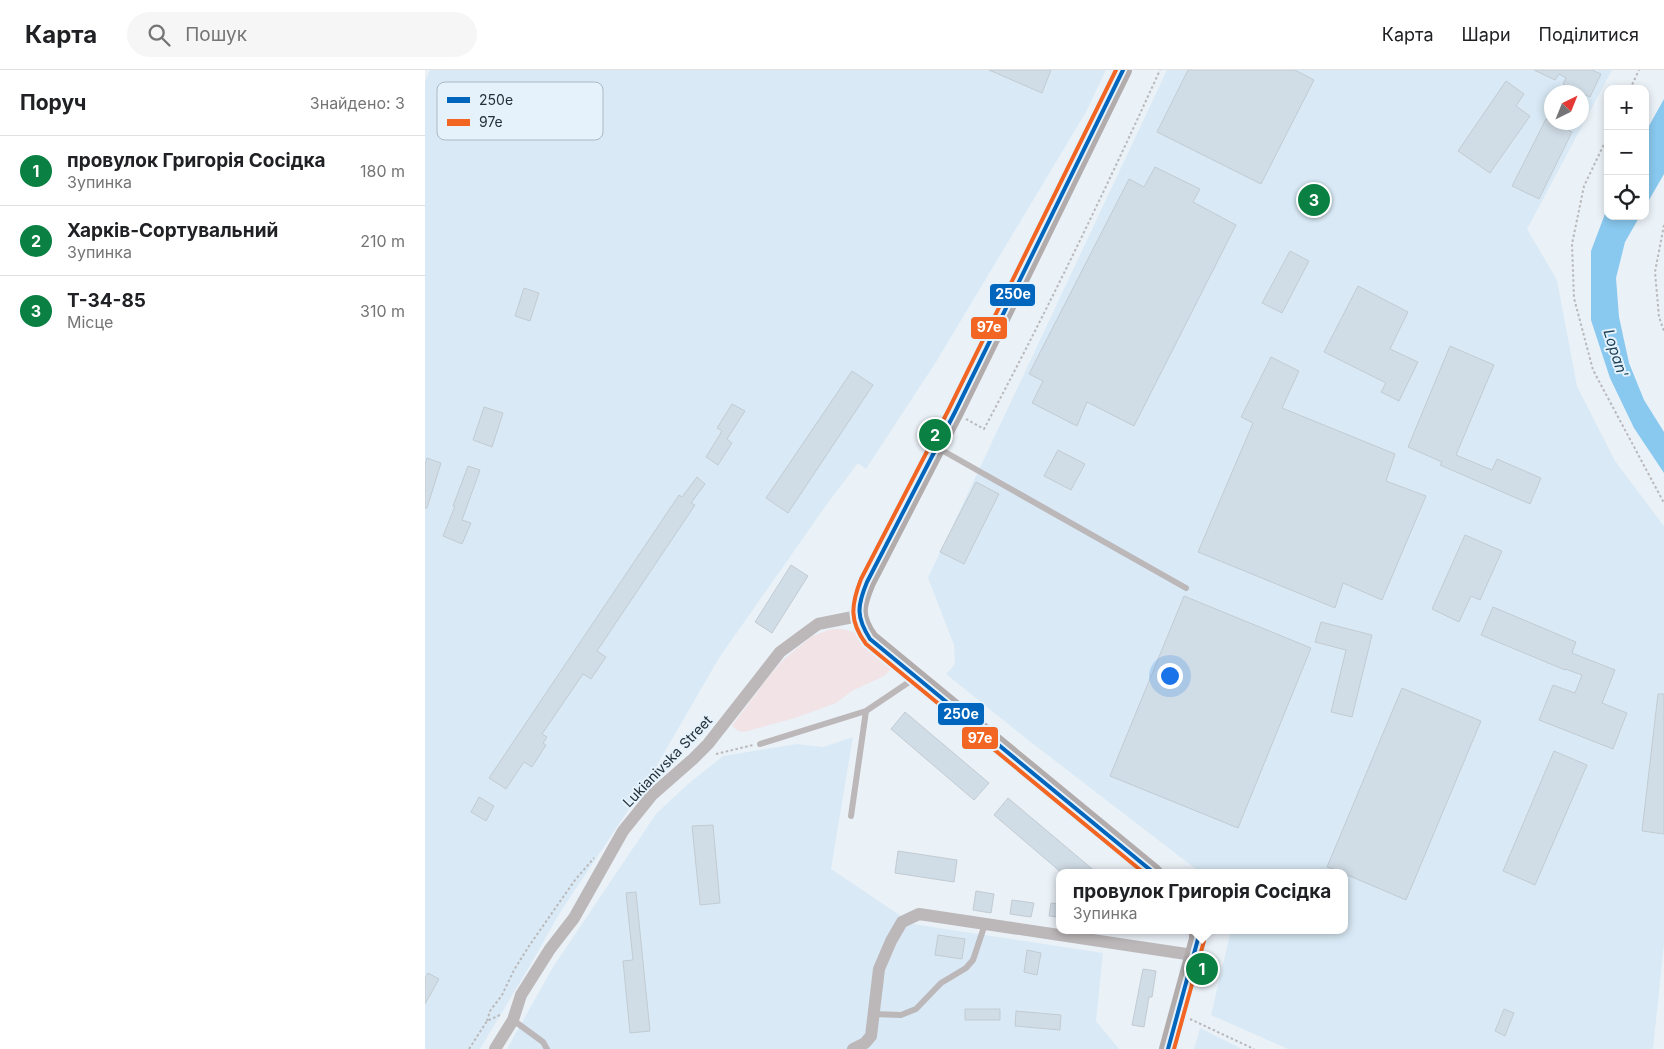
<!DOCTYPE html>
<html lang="uk">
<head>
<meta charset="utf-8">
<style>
	body { margin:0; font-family:Inter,sans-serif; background:#f6f6f6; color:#202124 }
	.controls { position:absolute; right:15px; top:15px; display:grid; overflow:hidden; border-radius:10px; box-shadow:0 2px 8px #0003 }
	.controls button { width:45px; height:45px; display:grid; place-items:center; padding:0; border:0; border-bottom:1px solid #e0e0e0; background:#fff; color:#202124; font:25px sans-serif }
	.compass { position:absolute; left:1119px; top:15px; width:45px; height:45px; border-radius:50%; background:#fff; box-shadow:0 2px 8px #0003; rotate:43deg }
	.you { position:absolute; left:744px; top:605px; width:18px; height:18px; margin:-12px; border:4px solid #fff; border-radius:50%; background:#1a73e8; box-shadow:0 0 0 8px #1a73e833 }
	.badge { display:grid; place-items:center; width:32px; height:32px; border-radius:50%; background:#0b8043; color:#fff; font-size:16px; font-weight:700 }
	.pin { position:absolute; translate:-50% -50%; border:2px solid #fff; box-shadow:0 1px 5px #0006 }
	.popup { position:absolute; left:631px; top:799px; width:292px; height:65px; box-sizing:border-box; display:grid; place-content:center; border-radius:10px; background:#fff; filter:drop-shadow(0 1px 4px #0005); font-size:16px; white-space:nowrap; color:#757577 }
	.popup b { font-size:19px; color:#202124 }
	.popup::after { content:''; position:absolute; left:50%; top:100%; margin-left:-10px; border:10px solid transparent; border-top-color:#fff }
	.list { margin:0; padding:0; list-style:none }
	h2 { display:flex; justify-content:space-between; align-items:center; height:65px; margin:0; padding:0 20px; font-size:21px }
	h2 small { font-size:16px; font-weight:400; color:#757577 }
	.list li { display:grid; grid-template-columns:32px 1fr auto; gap:15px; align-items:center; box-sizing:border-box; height:70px; padding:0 20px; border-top:1px solid #e0e0e0 }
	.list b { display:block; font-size:19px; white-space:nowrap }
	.list p { margin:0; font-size:16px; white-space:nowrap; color:#757577 }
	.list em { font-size:16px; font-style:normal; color:#757577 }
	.icon { flex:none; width:28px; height:28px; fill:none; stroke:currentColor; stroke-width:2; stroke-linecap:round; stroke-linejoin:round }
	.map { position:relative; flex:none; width:1239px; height:979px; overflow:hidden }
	header { display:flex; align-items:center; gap:30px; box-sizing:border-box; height:70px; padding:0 25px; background:#fff; border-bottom:1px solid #e0e0e0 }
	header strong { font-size:24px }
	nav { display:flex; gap:28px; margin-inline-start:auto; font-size:18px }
	.search { width:350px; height:45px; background:#f6f6f6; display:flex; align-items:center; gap:12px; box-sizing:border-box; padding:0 18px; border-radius:28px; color:#757577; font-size:19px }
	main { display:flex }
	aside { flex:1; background:#fff }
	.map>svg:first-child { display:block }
</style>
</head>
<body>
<header>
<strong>Карта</strong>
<div class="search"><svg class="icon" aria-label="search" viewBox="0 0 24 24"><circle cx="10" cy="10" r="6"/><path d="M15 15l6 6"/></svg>Пошук</div>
<nav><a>Карта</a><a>Шари</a><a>Поділитися</a></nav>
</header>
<main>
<aside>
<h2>Поруч<small>Знайдено: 3</small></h2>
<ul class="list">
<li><span class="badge">1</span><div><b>провулок Григорія Сосідка</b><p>Зупинка</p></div><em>180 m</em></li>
<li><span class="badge">2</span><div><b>Харків-Сортувальний</b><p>Зупинка</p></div><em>210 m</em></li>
<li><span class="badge">3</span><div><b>Т-34-85</b><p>Місце</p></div><em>310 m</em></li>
</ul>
</aside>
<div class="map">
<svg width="1239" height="979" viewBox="0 0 1239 979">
	<rect width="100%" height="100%" fill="#eaf1f7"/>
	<!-- built -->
	<path fill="#d9eaf6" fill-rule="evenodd" d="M5,0H681L661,42L511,292L441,399L433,393L402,434L294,588L224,709L134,844L106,894L55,979H0V12Z
		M742,0H1187L1102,159L1132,210L1152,316L1190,391L1239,456V874L1228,979H863L786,945L806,860H920V803H776L603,670L521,604L530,594L529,575L503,508ZM1126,22H1156V52H1126Z
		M428,667L406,799L488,854L678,883L671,951L694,979H82L128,897L231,744L263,714L298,686L372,674L398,677Z
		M775,958L817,979H769Z"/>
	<!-- green -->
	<path fill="#f1e3e6" d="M406,559H418L431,563L469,596L459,606L427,621L411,633L370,648L319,662L313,661L307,656L341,610L357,591L386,567Z"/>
	<!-- water -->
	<path fill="#89c8ef" d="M1239,29V104L1220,137V63Z
		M1183,136V146H1215L1200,172L1191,208L1194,247L1204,293L1219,330L1239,362V403L1209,358L1185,308L1166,250V181Z"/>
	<!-- building -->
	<path fill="#d0dce6" stroke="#c2cbd2" d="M564,0H626L617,23Z
		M763,0H870L889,10L836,114L732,62Z
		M1109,0H1167L1176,4L1165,27L1138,14L1141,8L1134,4L1130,10Z
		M1081,11L1099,24L1091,36L1105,46L1065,103L1033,81Z
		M1121,49L1147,62L1114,129L1087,116Z
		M730,97L775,119L768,132L811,155L709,356L662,332L652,356L607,333L618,311L604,304L704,109L719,117Z
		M865,181L884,191L857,243L837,233Z
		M933,216L983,242L965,279L993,292L974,331L956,322L961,313L899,282Z
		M99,218L114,223L105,251L90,246Z
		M1025,276L1069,295L1031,385L1067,400L1072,389L1116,408L1105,434L1015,395L1017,392L983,377Z
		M846,287L874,301L857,338L970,384L961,411L1001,426L957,530L918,513L910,538L773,482L828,353L816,347Z
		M427,301L448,315L363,443L341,428Z
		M307,334L320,341L302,369L307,373L293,395L281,387L297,361L292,358Z
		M59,337L78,343L67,377L48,370Z
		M633,380L660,394L646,420L619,406Z
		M2,388L16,393L2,438H0V394Z
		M43,396L55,400L37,450L46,453L37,474L18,466L30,436H28Z
		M272,407L280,414L266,433L270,435L172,581L181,587L166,609L158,604L117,664L122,667L118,673L121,675L107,697L99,692L81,719L64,708L254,425L257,427Z
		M551,412L574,424L539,494L515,482Z
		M1040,465L1077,481L1055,530L1046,526L1034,552L1007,539Z
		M366,495L383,506L347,563L330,552Z
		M759,526L886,578L813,758L685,706Z
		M1068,537L1151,572L1147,583L1190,600L1177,633L1202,643L1188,679L1114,650L1128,615L1150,623L1157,605L1140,599V600L1056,565Z
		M896,552L947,565L927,647L906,642L921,580L890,572Z
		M977,618L1056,651L981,830L920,804V803L902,797Z
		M1233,624H1239V764L1217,761Z
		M480,642L564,713L549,730L466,659Z
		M1129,681L1162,695L1110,815L1078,801Z
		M54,727L69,736L61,751L46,742Z
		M583,728L672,803H637L569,745Z
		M288,755L295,833L275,835L267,756Z
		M473,781L532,790L529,812L470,803Z
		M551,821L569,824L566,843L548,840Z
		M211,822L225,961L205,963L198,891L208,890L201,823Z
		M587,830L609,833L606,847L585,844Z
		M626,833L634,834V847L624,846Z
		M513,865L540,869L537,889L510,885Z
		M602,880L616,883L612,905L599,902Z
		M718,899L731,901L727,927H724L719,957L707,955Z
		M3,903L14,909L0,934V908Z
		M540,939H575V950H540Z
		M1079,939L1089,943L1080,966L1070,961Z
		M591,941L636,945L635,960L590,956Z"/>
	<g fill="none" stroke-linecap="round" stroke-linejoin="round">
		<!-- path -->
		<path stroke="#b9b8ba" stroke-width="2" stroke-dasharray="2.5 2.5" stroke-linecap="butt" d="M1205,19L1214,0
			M1183,66L1159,116L1147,174L1149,228L1168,300L1239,433
			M1239,155L1230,202L1234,247L1239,261
			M541,349L559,359C622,241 680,121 735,0
			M291,684L328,675
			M765,949L829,979
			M62,951L65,941L77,925L89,900L104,876L150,810L169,788
			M44,979L62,951L77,944"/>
		<!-- lane -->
		<path stroke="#bcb7b9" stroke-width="6" d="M513,378L761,518
			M335,674L441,641
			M426,746L441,641L490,608
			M449,944L476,945L491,939L516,913L541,898L548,890L560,854
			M88,950L118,972L122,979"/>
		<!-- street -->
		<path stroke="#bcb7b9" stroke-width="12" d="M70,979L88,950L96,925L125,879L149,848L198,761L227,725L268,689L283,674L355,582L393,554L433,546
			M428,979L440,973L446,966L454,899L466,871L477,852L494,844L768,885"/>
		<!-- secondary -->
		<path stroke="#b2acad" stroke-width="18" d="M698,0L530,342L442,512C432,536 429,546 445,569L729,803
			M743,979L773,869V860"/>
		<!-- bus-1 casing -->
		<g stroke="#e5f2fc" stroke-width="8">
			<path id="bus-1" d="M698,0L530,342L442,512C432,536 431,547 445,569L729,803
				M743,979L773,869V860"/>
		</g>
		<!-- bus-2 casing -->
		<g stroke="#e5f2fc" stroke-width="8">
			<path id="bus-2" d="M691,0L524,339L436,509C426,535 424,551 441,574L719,803
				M749,979L779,871V860"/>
		</g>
		<!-- bus-1 -->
		<use href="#bus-1" stroke="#0065bd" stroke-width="4"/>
		<!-- bus-2 -->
		<use href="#bus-2" stroke="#f26522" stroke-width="4"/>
	</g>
	<g text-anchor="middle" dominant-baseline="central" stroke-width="4" stroke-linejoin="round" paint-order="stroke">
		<!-- street labels -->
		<g font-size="14" fill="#233039" stroke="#e5f2fc">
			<text transform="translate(242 691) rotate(-46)">Lukianivska Street</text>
		</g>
		<!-- water labels -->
		<g font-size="15" font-style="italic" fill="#1b4057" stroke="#e5f2fc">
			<text transform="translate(1191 283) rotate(72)">Lopan'</text>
		</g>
	</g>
	<!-- legend -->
	<rect x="12" y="12" width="166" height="58" rx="8" fill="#e5f2fc" stroke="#abb8c2" stroke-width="1"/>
	<rect x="22" y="27" width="23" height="6" fill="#0065bd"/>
	<rect x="22" y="49" width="23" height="7" fill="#f26522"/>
	<g font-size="14" fill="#233039">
		<text x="54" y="35">250е</text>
		<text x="54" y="57">97е</text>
	</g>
	<g stroke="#e5f2fc" stroke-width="2">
		<rect x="564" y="213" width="47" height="24" rx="5" fill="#0065bd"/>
		<rect x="545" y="246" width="38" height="24" rx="5" fill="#f26522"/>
		<rect x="512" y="632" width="48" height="24" rx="5" fill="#0065bd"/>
		<rect x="536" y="656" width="38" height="24" rx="5" fill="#f26522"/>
	</g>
	<g font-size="14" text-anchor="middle" font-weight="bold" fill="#fff">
		<text x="588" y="229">250е</text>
		<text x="564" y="262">97е</text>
		<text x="536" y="649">250е</text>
		<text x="555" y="673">97е</text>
	</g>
</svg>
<div class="controls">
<button>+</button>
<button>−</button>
<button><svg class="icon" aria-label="locate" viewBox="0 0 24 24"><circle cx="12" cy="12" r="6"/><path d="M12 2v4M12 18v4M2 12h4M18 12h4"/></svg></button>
</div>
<svg class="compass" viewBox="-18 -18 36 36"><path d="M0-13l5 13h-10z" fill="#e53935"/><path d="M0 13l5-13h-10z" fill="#757577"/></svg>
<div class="you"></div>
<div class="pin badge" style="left:777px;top:899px">1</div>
<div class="popup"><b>провулок Григорія Сосідка</b>Зупинка</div>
<div class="pin badge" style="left:510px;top:365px">2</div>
<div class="pin badge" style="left:889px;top:130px">3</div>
</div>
</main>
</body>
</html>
